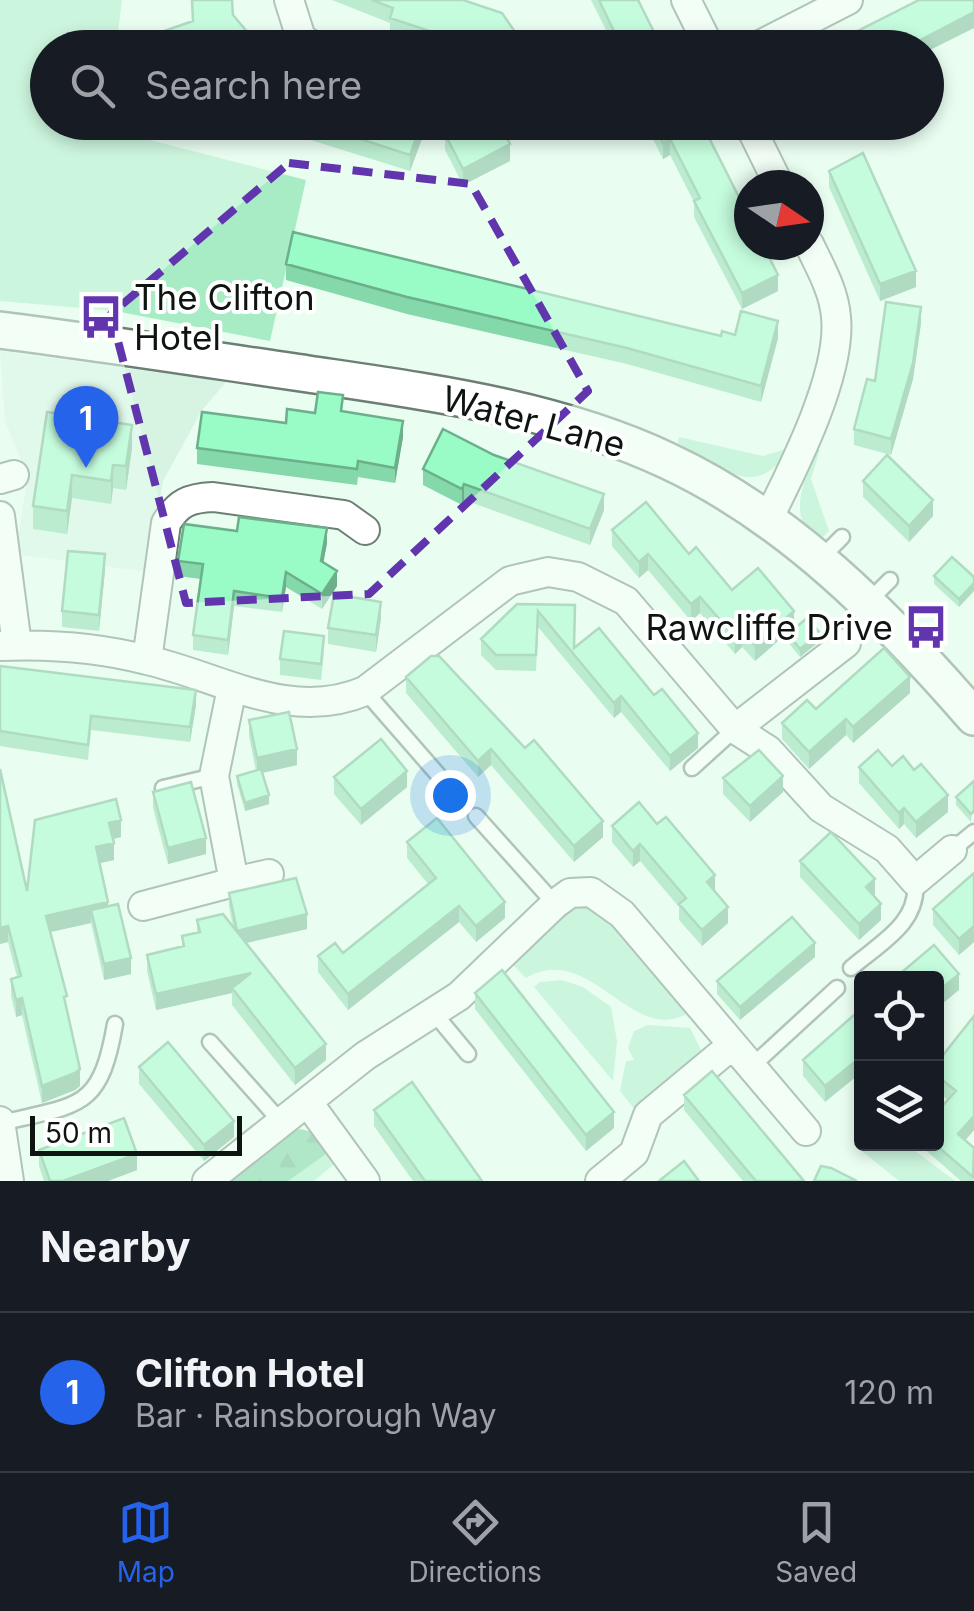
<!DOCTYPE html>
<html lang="en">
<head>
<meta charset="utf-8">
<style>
	body { margin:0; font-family:Inter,sans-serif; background:#242831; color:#f1f3f6 }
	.controls { position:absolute; right:30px; bottom:30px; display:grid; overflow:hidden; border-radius:10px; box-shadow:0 5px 15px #0003 }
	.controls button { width:90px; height:90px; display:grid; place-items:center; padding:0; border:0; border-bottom:2px solid #363941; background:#171b24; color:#f1f3f6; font:50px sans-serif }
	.compass { position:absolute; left:734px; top:170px; width:90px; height:90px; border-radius:50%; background:#171b24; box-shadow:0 5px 15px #0003; rotate:103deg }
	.scale { position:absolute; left:30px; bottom:25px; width:212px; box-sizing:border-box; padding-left:10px; border:5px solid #0e1511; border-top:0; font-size:28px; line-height:35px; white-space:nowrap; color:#0e1511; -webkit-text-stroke:8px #fff; paint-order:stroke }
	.you { position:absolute; left:450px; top:795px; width:35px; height:35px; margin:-25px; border:8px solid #fff; border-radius:50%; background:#1a73e8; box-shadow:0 0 0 15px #1a73e833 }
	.badge { display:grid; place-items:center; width:65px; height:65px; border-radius:50%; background:#2563eb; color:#fff; font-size:32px; font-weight:700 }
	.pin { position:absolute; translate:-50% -82px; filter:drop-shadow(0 2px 5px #0008) }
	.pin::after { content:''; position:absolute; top:52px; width:35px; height:30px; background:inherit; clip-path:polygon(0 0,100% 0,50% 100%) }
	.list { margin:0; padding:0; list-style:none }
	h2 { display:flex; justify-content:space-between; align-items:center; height:130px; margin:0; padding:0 40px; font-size:42px }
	h2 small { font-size:32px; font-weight:400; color:#9ea1a6 }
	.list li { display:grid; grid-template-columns:65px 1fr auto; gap:30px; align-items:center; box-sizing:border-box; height:160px; padding:0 40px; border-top:2px solid #363941 }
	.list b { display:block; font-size:38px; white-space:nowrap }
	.list p { margin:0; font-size:32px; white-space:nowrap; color:#9ea1a6 }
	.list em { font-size:32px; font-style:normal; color:#9ea1a6 }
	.icon { flex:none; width:55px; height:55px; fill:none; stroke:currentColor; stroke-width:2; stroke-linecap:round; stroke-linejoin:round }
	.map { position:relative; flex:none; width:974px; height:1181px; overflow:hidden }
	.search { position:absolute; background:#171b24; box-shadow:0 5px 15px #0003; left:30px; right:30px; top:30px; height:110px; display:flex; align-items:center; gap:25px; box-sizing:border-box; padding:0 35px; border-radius:55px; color:#9ea1a6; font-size:38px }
	.sheet { height:290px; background:#171b24 }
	nav { display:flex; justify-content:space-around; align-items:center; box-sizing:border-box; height:140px; border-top:2px solid #363941; background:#171b24; font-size:28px; color:#9ea1a6 }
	nav a { display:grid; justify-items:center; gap:5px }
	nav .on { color:#2563eb }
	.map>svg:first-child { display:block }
</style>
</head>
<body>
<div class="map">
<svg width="974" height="1181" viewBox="0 0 974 1181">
	<defs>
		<pattern id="forest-firs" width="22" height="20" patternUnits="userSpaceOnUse" patternTransform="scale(2.5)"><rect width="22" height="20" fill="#6ccd9a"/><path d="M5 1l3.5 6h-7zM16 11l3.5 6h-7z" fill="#5caf84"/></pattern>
	</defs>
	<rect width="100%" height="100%" fill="#e9fdf1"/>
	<!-- built -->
	<path fill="#d7f3e2" d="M0,351L226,382L202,410L163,481L148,572L15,554L28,477L5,421Z"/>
	<!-- green -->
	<path fill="#a8ecc5" d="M0,0H122L116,47L48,48V122L107,123V129L306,180L270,341L115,311L0,301Z
		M679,437L763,456L789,448C759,503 717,467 678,443Z
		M817,450H820L811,479L829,531L820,540C784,520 805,478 817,450Z
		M583,903L604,912L688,1013C632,1047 590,940 526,978L510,962L572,904Z
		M562,980L583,987L611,1007L617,1041L613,1081L534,987L540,982Z
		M648,1025L690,1028L701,1050L636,1111L620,1091L626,1061L634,1060L628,1048L634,1031Z
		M300,1129L312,1132L338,1161L314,1181H230Z
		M861,1142L906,1144L955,1181H899L857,1147Z"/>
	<!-- forest -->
	<path fill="url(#forest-firs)" d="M300,1129L312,1132L330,1151L288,1181H230L288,1132Z"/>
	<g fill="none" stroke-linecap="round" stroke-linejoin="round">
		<!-- service casing -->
		<g stroke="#6d7f74" stroke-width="19">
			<path id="service" d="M819,560L842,537
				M869,601L890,580
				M365,691L454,793
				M692,768L735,729
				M163,788L214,776
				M476,816L555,904
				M952,850L974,832
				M851,968C880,943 920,923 915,881
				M434,1013L468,1054
				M210,1042L282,1123
				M751,1067L837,988
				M1,1123C79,1104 100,1111 115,1024"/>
		</g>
		<!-- minor casing -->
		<g stroke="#6d7f74" stroke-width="32">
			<path id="minor" d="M289,0L301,38L316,48
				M686,0L710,48
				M754,48L848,0
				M748,122L779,185
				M0,479L14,475
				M0,516L17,645
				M767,521C792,471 842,374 836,317C834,291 820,267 809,244
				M0,646C48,644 101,648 147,660C221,677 290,723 365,691L510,581L548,572L578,577L626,601L735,729L768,750L821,808L887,849L915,881L952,850
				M147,660L166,523C178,503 189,498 213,497L344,515L365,530
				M735,729L846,643
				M234,882L269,874
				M143,906L234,882L214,776L232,688
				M309,1104L365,1181
				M0,1121L9,1181
				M207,1181L365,1056L459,996L555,904L570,893L591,892L622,914L806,1131
				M600,1181L634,1153L648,1115L731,1046"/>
		</g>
		<!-- tertiary casing -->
		<g stroke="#6d7f74" stroke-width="40">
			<path id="tertiary" d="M0,330C103,343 205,359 308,374C429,392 556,408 668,461C790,518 887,617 974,717"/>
		</g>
		<!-- service -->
		<use href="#service" stroke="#fff" stroke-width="14"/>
		<!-- minor -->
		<use href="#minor" stroke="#fff" stroke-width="28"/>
		<!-- tertiary -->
		<use href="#tertiary" stroke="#fff" stroke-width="35"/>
	</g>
	<!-- wall -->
	<path fill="#84d8a9" d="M332,0H463L526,48H431L390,34V23Z
		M591,0H638L662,48H615Z
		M233,15L261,48H165L164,31Z
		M288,122H423V136L410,171L288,133Z
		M644,122H701L778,291L742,309L694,217V202L670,155L663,159Z
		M445,134L510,161L463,185L445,150Z
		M829,171L916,287L880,301L829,187Z
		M286,264L721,336L735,335L778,338L761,402L627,364L407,314L286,280Z
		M921,323L913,379L891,455L854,445V429L875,381Z
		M343,411L403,437L395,483L358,477L357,485L197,464V448L286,423L315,413Z
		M47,412L132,448L126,490L113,488L111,504L72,498L67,534L33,529V506Z
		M423,469L604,510L590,545L464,500L462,505L423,485Z
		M863,481L933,516L909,542L863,497Z
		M612,530L689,554L732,590L794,627L755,661L742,647L735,654L700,613L691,621L648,570L639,578L612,546Z
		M327,543L323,562L337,586L322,609L286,587L282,612L234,606L228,655L193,650V635L201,579L178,576V561Z
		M105,570L99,631L62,627V611Z
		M934,576L974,577L959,607L934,584Z
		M517,604L575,605V648L698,748L670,771L621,712L614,718L538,627L536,671L496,670L481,655V639Z
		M381,618L376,652L328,644V628Z
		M788,634L820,641L800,657L788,642Z
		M324,652L321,680L280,675V659Z
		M0,666L196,705L190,742L91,730L88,760L0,746Z
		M406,677L603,837L574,862L491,765L478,777L406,693Z
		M910,693L853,743L846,735L809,769L782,739V723L816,709Z
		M249,720L297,765L262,773L269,804L245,811L237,784V776L256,771L249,736Z
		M892,766L948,812L916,838L904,824L899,829L859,783V767Z
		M334,777L407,787L361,825L334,794Z
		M723,778L783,792L750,822L723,794Z
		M974,781L971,822L956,805V797Z
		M153,792L206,854L168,864L153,808Z
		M35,820L121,837L113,839L114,860L99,863L108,906L131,974L104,980L91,923L50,932L67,1012L80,1086L75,1090L42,1103L22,1015L16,1017L11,996V979L17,977L8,942L0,944L27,891Z
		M612,826L715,891L728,923L702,946L679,920V907L640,861L633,867L612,842Z
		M407,842L505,918L476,942L459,922L348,1010L318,972V956L343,953L428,884L407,858Z
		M800,861L875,895L881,920L859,940L800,877Z
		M974,873V942L959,955L933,925V909Z
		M229,893L307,929L246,943L326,1060L295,1085L232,1005V993L156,1010L147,971V955L182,947V936L197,932V920L233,927L229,907Z
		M815,957L740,1020L717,994V981Z
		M475,993L614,1128L586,1151L475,1009Z
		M862,1008L825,1102L803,1076V1060Z
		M974,1016V1130L965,1140L974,1181H961L921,1146V1144H936L948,1100L936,1090V1064Z
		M139,1067L234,1137L204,1161L139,1084Z
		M684,1095L804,1181H743L684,1110Z
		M374,1110L482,1181H413L374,1126Z
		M39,1150L137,1170L108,1181H44L39,1166Z"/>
	<!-- shaded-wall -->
	<path fill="#6bb08a" d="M974,12V28L926,52V48H905Z
		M422,122L423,136L410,171V155Z
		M670,139V155L663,159V143Z
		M510,144V161L463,185V169Z
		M916,271V287L880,301V284Z
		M778,275V291L742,309V293Z
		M921,307V323L913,379L891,455V439Z
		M778,321V338L761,402V386Z
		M403,421V437L395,483V468Z
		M132,425V448L126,490V466Z
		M113,465V488L111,504V481Z
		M72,475V498L67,534V511Z
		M464,484V500L462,505V489Z
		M604,494V510L590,545V529Z
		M933,500V516L909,542V526Z
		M327,528V543L321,576V561Z
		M105,554V570L99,631V615Z
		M648,554V570L639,578V562Z
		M337,571V586L322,609V594Z
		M286,572V587L282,612V598Z
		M974,583V591L959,607V599Z
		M234,591V606L228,655V640Z
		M700,597V613L691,621V604Z
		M381,602V618L376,652V635Z
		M794,611V627L755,661V645Z
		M742,631V647L735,654V637Z
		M820,633V641L800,657V649Z
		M910,677V693L853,743V727Z
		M196,690V705L190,742V727Z
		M621,696V712L614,718V703Z
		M846,719V735L809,769V752Z
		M698,733V748L670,771V756Z
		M297,749V765L257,774V758Z
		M491,749V765L478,777V761Z
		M407,771V787L361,825V809Z
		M783,776V792L750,822V806Z
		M269,795V804L245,811V803Z
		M948,795V812L916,838V822Z
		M904,808V824L899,829V813Z
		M121,820V837L109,840V823Z
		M603,821V837L574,862V846Z
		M206,838V854L168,864V848Z
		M114,843V860L96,864V847Z
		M640,844V861L633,867V851Z
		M715,875V892L707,882Z
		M875,879V895L866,903V887Z
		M108,902V919L91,910V923L46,933V916Z
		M505,902V918L476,942V926Z
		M881,904V920L859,940V924Z
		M459,906V922L348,1010V994Z
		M728,907V923L702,946V930Z
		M307,914V929L237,945V931Z
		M8,926V942L0,944V928Z
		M974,926V942L959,955V939Z
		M815,943V957L740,1020V1007Z
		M131,958V974L104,980V964Z
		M251,973L232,988V993L156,1010V994Z
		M959,974V990L936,1009V993Z
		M22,998V1015L16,1017V1000Z
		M326,1044V1060L295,1085V1068Z
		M862,1056V1072L825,1102V1086Z
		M80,1069V1086L75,1090L42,1103V1086Z
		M614,1112V1128L586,1151V1135Z
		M974,1116V1130L958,1149V1134Z
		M234,1121V1137L204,1161V1145Z
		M137,1154V1170L108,1181H63Z"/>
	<!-- building -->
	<path fill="#99fbc5" stroke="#6bb08a" stroke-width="2.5" d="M192,0H232L233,15L261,48H170L164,31L193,21Z
		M372,0H463L502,13L526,48H481L390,18L393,8Z
		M599,0H638L662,48H622Z
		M919,0H974V12L905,48H824Z
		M307,122H422L410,155Z
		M467,122H499L510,144L463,169L445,134Z
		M653,122H701L749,217V245H763L778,275L742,293L694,201L700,198L670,139L663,143Z
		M863,153L916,271L880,284L829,171Z
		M293,232L721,336L722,331L735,335L741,311L778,321L761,386L627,348L407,297L286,264Z
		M886,302L921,307L913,363L891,439L854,429L867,379L875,381Z
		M318,392L343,395L341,411L403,421L395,468L358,461L357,469L197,448L202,412L286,423L287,409L315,413Z
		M47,412L132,425L126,466L113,465L111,481L72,475L67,511L33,506Z
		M443,429L494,455L604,494L590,529L464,484L462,489L423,469Z
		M887,455L933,500L909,526L863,481Z
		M646,502L689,554L696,547L732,590L758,568L794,611L755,645L742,631L735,637L700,597L691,604L648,554L639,562L612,530Z
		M239,517L327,528L321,561L337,571L322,594L286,572L282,598L234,591L228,640L193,635L203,564L178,561L184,524L237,531Z
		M68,551L105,554L99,615L62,611Z
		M952,557L974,577V583L959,599L934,576Z
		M334,594L381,602L376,635L328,628Z
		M517,604L575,605L574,648L599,628L654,695L662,689L698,733L670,756L621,696L614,703L538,611L536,655H496L481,639Z
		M807,618L820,633L800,649L788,634Z
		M284,631L324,636L321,664L280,659Z
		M884,648L910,677L853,727L846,719L809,752L782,723L807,700L816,709Z
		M431,656H439L525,748L534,740L603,821L574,846L491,749L478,761L406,677Z
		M0,666L196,690L190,727L91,716L88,745L0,731Z
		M289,712L297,749L257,758L249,720Z
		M381,739L407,771L361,809L334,777Z
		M759,750L783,776L750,806L723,778Z
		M878,750L892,766L903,756L914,770L921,764L948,795L916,822L904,808L899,813L859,767Z
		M0,769L27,891L35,820L116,799L121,820L109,823L114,843L96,847L108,902L46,916L67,996L64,997L80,1069L75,1073L42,1086L22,998L16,1000L11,979L21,976L8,926L0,928Z
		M261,769L269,795L245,803L237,776Z
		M974,781V811L971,814L956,797Z
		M191,782L206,838L168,848L153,792Z
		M639,802L657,824L666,817L715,875L707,882L728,907L702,930L679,904L686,898L640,844L633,851L612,826Z
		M437,818L505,902L476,926L459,906L348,994L318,956L335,943L343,953L436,878L407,842Z
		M831,832L875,879L866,887L881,904L859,924L800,861Z
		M974,873V926L959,939L933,909Z
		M296,878L307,914L237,931L229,893Z
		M118,904L131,958L104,964L91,910Z
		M223,914L326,1044L295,1068L232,988L251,973L156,994L147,955L184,946L182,936L200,932L197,920Z
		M792,917L815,943L740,1007L717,981Z
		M934,945L959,974L936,993V978H895Z
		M502,970L614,1112L586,1135L475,993Z
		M862,1008V1056L825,1086L803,1060Z
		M974,1016V1116L958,1134L974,1148L973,1177L935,1144H936V1113L956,1091L936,1075V1064Z
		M168,1042L234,1121L204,1145L139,1067Z
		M712,1071L804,1181H756L684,1095Z
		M412,1082L482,1181H425L374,1110Z
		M124,1118L137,1154L63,1181H50L39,1150Z
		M684,1161L699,1181H659Z
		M821,1166L831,1168L857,1181H814Z"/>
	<!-- marked area -->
	<path d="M0 0H974V1181H0ZM289,163L471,184L588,391L369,594L186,603L111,314Z" fill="#e9fdf1" fill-opacity=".55" fill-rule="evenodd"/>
	<path fill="none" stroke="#6135ad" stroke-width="8" stroke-dasharray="20 12" stroke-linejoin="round" d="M289,163L471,184L588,391L369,594L186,603L111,314Z"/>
	<!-- icons -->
	<defs>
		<g id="bus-bare" transform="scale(3.45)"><path d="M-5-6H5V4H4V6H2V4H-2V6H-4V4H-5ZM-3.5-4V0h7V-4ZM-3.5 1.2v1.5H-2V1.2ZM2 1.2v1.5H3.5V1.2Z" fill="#6135ad" stroke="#fff" stroke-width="2.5" paint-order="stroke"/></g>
	</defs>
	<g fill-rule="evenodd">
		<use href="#bus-bare" x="101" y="317"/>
		<use href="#bus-bare" x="926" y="627"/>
	</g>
	<g text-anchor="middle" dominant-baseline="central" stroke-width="8" stroke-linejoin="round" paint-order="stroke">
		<!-- poi labels -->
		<g font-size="35" fill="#0e1511" stroke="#fff" text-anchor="start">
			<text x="134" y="297">The Clifton<tspan x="134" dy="40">Hotel</tspan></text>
			<text x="893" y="627" text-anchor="end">Rawcliffe Drive</text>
		</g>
		<!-- street labels -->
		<g font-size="35" fill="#0e1511" stroke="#fff">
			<text transform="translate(534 421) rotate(15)">Water Lane</text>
		</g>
	</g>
</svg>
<div class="controls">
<button><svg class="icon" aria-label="locate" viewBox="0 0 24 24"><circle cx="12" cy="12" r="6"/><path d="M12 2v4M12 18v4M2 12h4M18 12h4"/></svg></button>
<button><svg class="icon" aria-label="layers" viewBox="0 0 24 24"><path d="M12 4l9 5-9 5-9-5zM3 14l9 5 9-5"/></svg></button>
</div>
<svg class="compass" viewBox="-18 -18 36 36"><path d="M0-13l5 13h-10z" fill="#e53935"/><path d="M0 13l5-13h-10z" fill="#9ea1a6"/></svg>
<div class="scale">50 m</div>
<div class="you"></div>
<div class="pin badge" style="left:86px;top:468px">1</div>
<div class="search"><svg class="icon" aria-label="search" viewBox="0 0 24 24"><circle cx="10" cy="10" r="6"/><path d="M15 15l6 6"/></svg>Search here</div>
</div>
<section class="sheet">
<h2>Nearby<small></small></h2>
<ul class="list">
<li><span class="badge">1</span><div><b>Clifton Hotel</b><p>Bar · Rainsborough Way</p></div><em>120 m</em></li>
</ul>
</section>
<nav>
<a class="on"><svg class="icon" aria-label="map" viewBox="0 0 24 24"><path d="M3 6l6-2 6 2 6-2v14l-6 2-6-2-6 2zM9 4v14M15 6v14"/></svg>Map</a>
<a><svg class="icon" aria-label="directions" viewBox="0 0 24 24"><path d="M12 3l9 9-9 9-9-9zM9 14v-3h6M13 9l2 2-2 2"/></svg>Directions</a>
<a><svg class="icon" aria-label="saved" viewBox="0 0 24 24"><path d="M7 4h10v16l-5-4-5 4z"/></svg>Saved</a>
</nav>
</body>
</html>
